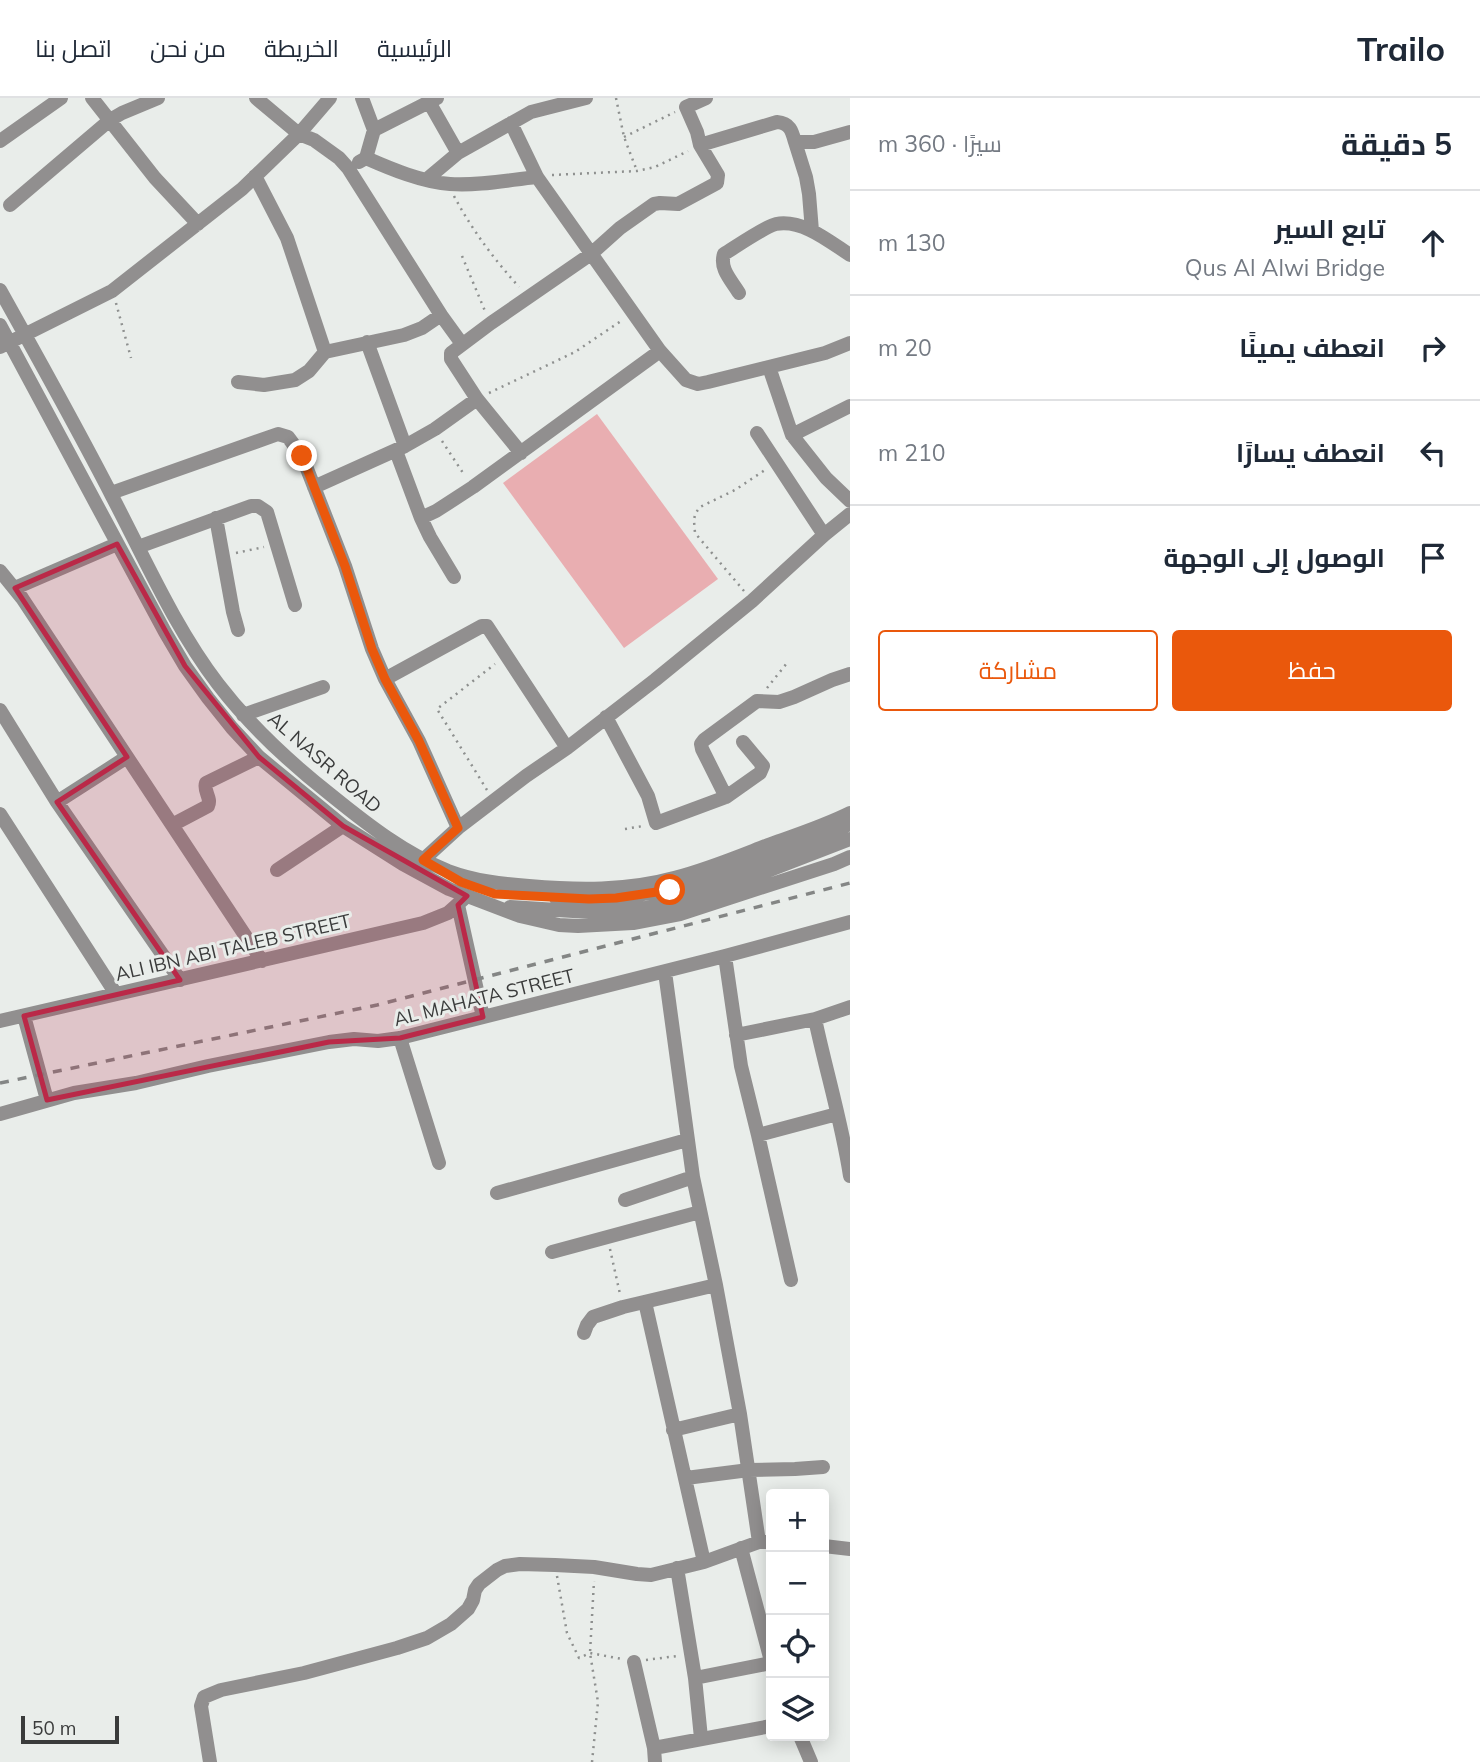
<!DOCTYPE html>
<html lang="ar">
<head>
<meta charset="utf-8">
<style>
	body { margin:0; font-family:Mulish,Cairo,sans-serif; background:#f6f6f7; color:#1f2937; direction:rtl }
	.controls { position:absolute; right:21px; bottom:21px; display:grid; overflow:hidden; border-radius:7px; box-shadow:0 4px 18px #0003 }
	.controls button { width:63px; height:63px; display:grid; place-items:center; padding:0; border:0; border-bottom:2px solid #e0e1e3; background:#fff; color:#1f2937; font:35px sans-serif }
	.scale { position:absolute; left:21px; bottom:18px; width:98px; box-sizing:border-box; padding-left:7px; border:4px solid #3a3b3b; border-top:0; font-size:19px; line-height:24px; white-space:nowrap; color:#3a3b3b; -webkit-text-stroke:5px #e9edea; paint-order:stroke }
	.stop { position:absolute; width:21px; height:21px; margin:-16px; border:5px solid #ea580c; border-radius:50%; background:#fff }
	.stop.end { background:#ea580c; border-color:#fff; box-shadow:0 2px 7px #0008 }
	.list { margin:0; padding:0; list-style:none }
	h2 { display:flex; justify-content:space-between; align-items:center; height:91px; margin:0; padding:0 28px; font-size:30px }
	h2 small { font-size:23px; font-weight:400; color:#747a83 }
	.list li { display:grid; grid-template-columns:46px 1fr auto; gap:21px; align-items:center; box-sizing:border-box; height:105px; padding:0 28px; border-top:2px solid #e0e1e3 }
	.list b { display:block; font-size:26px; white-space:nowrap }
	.list p { margin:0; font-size:23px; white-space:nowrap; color:#747a83 }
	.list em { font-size:23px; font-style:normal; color:#747a83 }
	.actions { display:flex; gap:14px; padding:21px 28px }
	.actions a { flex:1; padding:16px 0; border:2px solid #ea580c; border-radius:7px; text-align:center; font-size:24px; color:#ea580c }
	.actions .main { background:#ea580c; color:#fff }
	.icon { flex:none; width:38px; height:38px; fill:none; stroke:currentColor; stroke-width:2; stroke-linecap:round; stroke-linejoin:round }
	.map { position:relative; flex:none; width:850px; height:1664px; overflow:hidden; direction:ltr }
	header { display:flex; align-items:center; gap:42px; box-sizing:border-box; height:98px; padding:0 35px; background:#fff; border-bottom:2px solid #e0e1e3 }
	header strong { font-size:33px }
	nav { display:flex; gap:38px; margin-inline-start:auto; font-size:24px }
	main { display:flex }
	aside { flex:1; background:#fff }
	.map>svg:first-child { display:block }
</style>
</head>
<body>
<header>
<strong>Trailo</strong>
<nav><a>الرئيسية</a><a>الخريطة</a><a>من نحن</a><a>اتصل بنا</a></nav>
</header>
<main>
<aside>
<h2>5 دقيقة<small>سيرًا · 360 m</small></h2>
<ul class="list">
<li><svg class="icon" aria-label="ahead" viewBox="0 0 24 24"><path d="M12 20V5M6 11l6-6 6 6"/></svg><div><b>تابع السير</b><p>Qus Al Alwi Bridge</p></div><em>130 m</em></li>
<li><svg class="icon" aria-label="right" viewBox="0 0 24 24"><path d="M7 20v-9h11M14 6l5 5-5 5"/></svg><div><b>انعطف يمينًا</b></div><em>20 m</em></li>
<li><svg class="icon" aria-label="left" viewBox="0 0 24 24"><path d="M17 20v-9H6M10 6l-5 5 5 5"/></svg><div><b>انعطف يسارًا</b></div><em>210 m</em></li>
<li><svg class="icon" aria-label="arrive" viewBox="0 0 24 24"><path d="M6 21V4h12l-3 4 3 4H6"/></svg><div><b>الوصول إلى الوجهة</b></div></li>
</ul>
<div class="actions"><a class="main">حفظ</a><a>مشاركة</a></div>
</aside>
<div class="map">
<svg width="850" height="1664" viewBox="0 0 850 1664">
	<rect width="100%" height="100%" fill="#e9edea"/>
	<!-- green -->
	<path fill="#e9aeb1" d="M597,316L718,481L624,550L503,385Z"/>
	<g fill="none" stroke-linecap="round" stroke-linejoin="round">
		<!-- path -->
		<path stroke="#8e908f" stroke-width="2.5" stroke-dasharray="2 5" stroke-linecap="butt" d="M616,0L624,39L637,73
			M624,39L675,14
			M552,77L637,73L655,69L688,53
			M454,98C472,132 494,161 519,189
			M462,158L485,213
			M116,205L131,260
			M489,295L575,254L621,223
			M442,343L465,378
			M236,455L264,449
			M744,493L695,435L694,423L695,416L700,409L735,392L765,372
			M767,590L787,565
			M487,692L437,611L495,566
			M625,731L643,728
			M610,1151L620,1196
			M557,1478L567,1535L579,1560L590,1555L622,1561
			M646,1562L677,1558
			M592,1664L598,1604L590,1555L594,1483"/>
		<!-- minor -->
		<path stroke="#918f8f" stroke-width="14" d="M92,0L155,80L198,126
			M429,4L458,55
			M511,25L537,79L660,253L686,282L698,286L708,284L825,255L850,245
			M374,32L437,0
			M0,43L61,0
			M795,44L806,79L809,96L812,133
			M700,47L777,24C790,25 792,33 795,44H814L850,34
			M366,60C391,71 422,84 450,86C479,88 508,82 537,79
			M359,64L366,60L374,32L362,0
			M255,78L287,140L325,254
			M427,81L458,55L531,14L586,0
			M10,107L110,22L122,15L158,0
			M0,192C38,260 76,328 112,398C145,461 175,530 218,586C251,629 289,664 331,697C368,727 404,755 448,773C475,783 501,786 529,788C577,792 627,793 674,780C706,772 737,759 768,747C796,737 824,728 850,715
			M739,195C732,183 719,171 724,156C734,150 766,128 776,126C803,121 830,144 850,157
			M441,217L462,246
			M0,227L165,534L185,568L208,600L232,630L259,659L343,728L403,766L449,791L520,818L559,827L578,828L633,825L680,816L834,766L850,759
			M367,244L405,348
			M0,249L112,193L242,91L299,36L330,0
			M769,269L792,337L826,380L850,403
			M238,284L264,287L295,282L309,273L325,254L404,237L422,230L441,217L348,70L339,60L314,42L299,36L256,0
			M757,335L824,437
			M792,337L850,308
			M396,353L421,420
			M521,355L477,301L451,261V255L491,225L591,156L620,130L654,106L660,105L678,106L717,85L718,77L700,47L697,34L686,9L706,0
			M314,389L405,348L435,331L477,301
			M111,395L278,336L288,339L302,358L345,468L372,551L385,581L419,643L458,730
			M216,420L233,514L238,532
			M138,449L251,408H258L267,414L295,507
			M0,473L22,500L262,863
			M454,479L430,439L421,420L436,413L473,389L660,253
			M15,490L117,446
			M385,581L482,528H487L567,650
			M0,612L57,704L180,882
			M243,617L323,589
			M606,619L648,698L656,725L726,699L702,651L701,646L704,642L757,603L779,604L794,599L832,582L850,576
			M726,699L760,675L763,668L743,644
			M57,704L127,659
			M0,716L116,896
			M172,727L208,708C212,700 203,693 206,685L259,659
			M430,766L423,762L458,730L526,678L567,650L655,582L752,503L824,437L850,416
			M277,772L343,728
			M556,800H616L670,792L723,776L850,726
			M458,807L483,919
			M510,809L589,814L646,810L674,804L728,788L850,741
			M725,858L741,968L758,1037L791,1182
			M665,874L693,1079L716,1187L740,1316L759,1444
			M24,918L47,1002
			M815,921C826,973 842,1025 850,1078
			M0,923L423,825L448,815L467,798
			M736,937L815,921L850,909
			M400,940L439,1065
			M0,1016L74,995L136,985L208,968L329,944L354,941L378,943L400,940L725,858L850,824
			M758,1037L837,1016
			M497,1095L687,1042
			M625,1102L693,1079
			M552,1154L700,1114
			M645,1204L704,1464
			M584,1235L587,1227L593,1219L623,1209L716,1187
			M673,1332L740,1316
			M686,1380L749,1372L795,1371L823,1369
			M824,1448L850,1451
			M741,1450L771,1563
			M677,1470L695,1580L701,1640
			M634,1564L654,1650L655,1664
			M695,1580L771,1565
			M800,1638L811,1664
			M654,1650L771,1628
			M210,1664L201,1608L204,1599L221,1592L304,1575L397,1550L427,1540L451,1526L468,1511L473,1502L475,1492L479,1486L497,1472L505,1468L520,1466L555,1467L594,1469L637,1476L651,1477L704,1464L759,1444H771"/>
		<!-- rail -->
		<path stroke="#848685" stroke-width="3.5" stroke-dasharray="9 9" stroke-linecap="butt" d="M0,985L377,907L850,785"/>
	</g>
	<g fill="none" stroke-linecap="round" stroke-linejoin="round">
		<!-- route -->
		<path stroke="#ea580c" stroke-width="9" d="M302,358L345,468L372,551L385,581L419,643L458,730L423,762L461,784L495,796L589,801L616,800L670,792"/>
	</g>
	<!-- marked area -->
	<path fill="#ba2948" fill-opacity="0.2" stroke="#ba2948" stroke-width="5" stroke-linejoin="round" d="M117,446L185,568L259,659L343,728L467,798L458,807L483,919L400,940L329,944L47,1002L24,918L180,882L57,704L127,659L15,490Z"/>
	<g text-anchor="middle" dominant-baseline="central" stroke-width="6" stroke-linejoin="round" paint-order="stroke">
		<!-- street labels -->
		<g font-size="19" fill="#3a3b3b" stroke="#e9edea">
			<text transform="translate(325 664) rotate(41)">AL NASR ROAD</text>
			<text transform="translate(233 849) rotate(-13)">ALI IBN ABI TALEB STREET</text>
			<text transform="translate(484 899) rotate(-14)">AL MAHATA STREET</text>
		</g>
	</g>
</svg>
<div class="controls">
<button>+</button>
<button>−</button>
<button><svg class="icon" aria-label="locate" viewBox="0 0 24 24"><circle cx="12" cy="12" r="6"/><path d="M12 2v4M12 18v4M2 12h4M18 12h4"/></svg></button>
<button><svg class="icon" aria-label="layers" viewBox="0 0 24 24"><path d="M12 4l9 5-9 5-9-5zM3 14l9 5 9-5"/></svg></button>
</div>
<div class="scale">50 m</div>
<div class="stop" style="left:670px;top:792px"></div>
<div class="stop end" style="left:302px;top:358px"></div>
</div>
</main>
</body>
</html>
